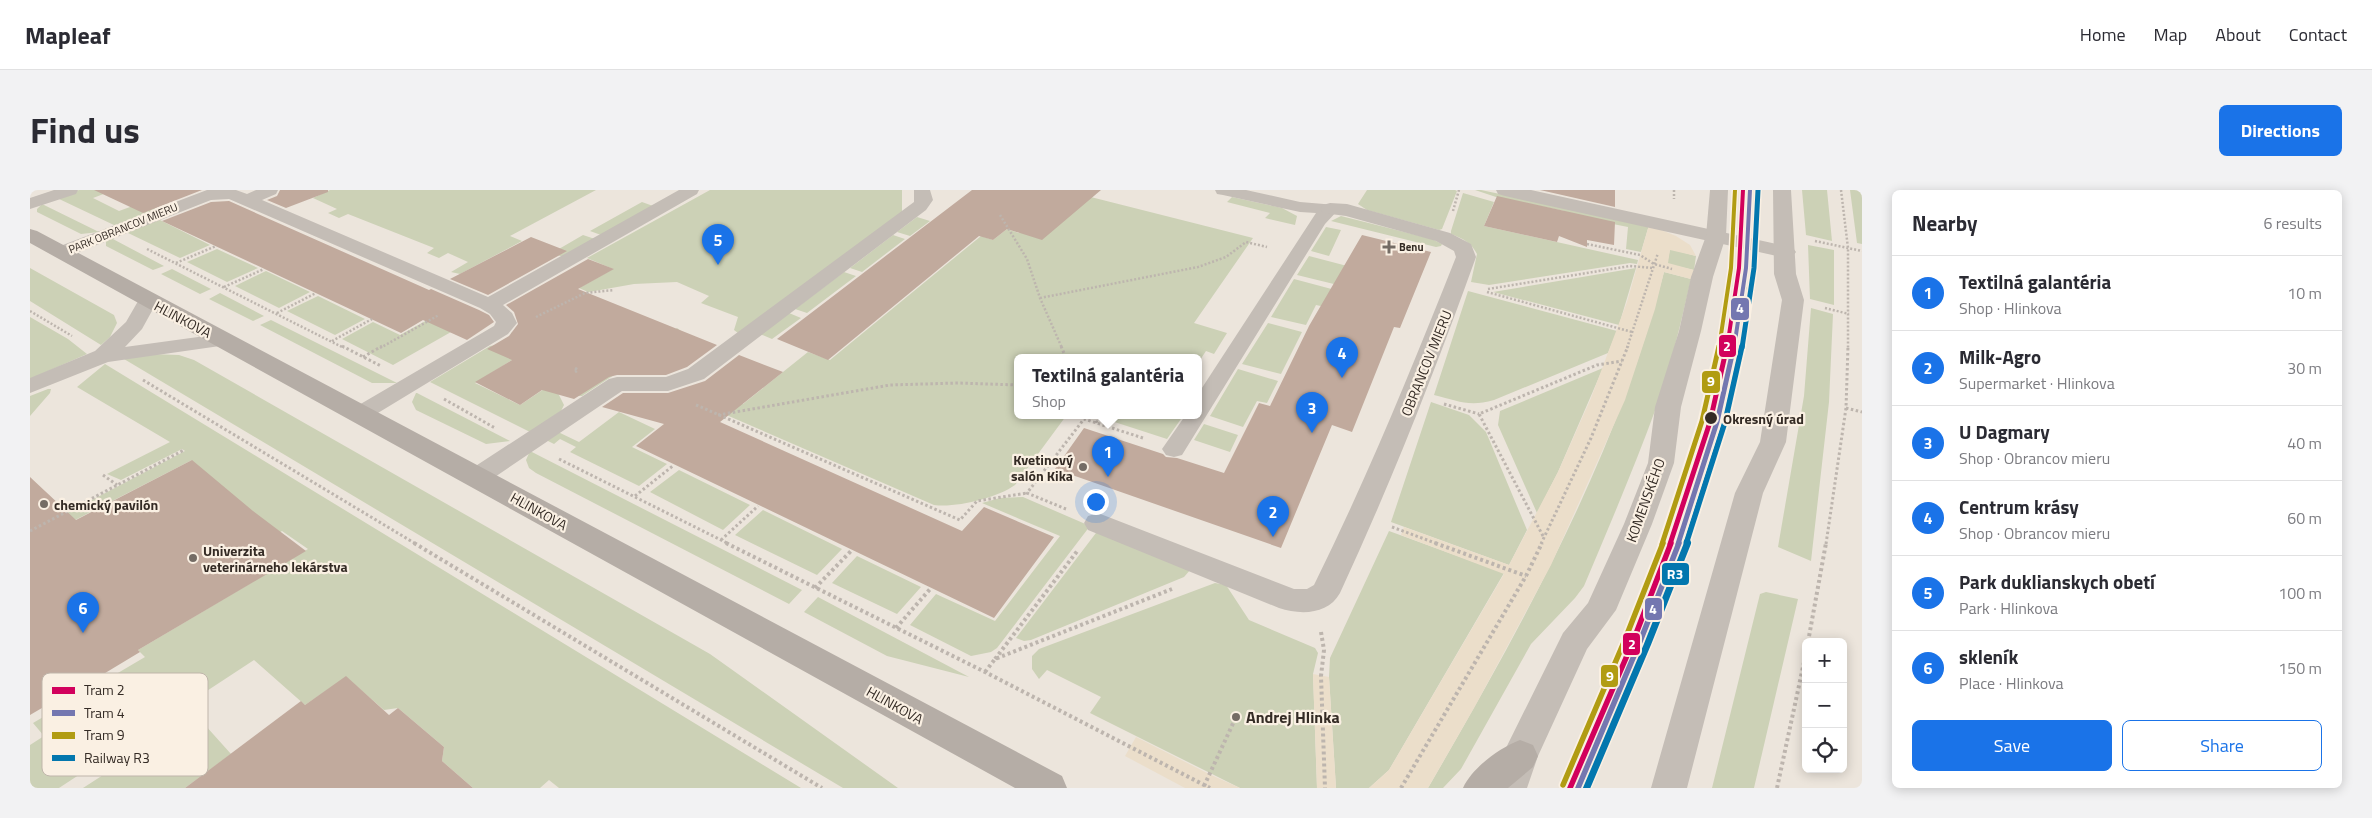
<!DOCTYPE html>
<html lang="en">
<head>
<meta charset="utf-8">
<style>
	body { margin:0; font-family:"Titillium Web",sans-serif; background:#f2f2f3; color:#2b2b33 }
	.controls { position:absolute; right:15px; bottom:15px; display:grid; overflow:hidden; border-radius:8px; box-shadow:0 2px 12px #0003 }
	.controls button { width:45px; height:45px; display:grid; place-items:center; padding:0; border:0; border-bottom:1px solid #e1e1e2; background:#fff; color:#2b2b33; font:25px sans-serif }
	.you { position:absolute; left:1065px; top:311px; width:18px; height:18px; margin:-12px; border:4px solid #fff; border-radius:50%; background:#1a73e8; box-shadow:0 0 0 8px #1a73e833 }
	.badge { display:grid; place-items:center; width:32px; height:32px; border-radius:50%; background:#1a73e8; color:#fff; font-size:16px; font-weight:700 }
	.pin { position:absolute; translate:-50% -41px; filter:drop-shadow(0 1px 2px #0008) }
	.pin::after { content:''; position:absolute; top:26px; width:18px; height:15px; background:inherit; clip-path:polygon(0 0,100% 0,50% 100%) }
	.popup { position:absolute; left:984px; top:164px; width:188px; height:65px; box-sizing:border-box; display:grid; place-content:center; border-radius:8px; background:#fff; filter:drop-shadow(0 1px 4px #0005); font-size:16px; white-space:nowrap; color:#7c7c81 }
	.popup b { font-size:19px; color:#2b2b33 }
	.popup::after { content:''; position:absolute; left:50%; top:100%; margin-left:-10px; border:10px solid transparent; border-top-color:#fff }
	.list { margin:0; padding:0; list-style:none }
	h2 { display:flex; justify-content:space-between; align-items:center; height:65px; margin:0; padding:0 20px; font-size:21px }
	h2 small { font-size:16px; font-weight:400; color:#7c7c81 }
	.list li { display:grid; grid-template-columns:32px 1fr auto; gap:15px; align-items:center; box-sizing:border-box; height:75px; padding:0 20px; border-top:1px solid #e1e1e2 }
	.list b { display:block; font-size:19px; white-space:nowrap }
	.list p { margin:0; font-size:16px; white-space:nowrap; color:#7c7c81 }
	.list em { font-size:16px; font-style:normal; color:#7c7c81 }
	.actions { display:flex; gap:10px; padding:15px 20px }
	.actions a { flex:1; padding:11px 0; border:1px solid #1a73e8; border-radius:8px; text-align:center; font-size:18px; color:#1a73e8 }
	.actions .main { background:#1a73e8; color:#fff }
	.icon { flex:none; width:28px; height:28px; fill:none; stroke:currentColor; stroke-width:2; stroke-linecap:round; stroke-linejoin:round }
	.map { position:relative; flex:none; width:1832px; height:598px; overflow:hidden; border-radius:8px }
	header { display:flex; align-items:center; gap:30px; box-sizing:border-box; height:70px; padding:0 25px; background:#fff; border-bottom:1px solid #e1e1e2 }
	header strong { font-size:24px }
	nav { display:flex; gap:28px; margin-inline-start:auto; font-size:18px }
	.intro { display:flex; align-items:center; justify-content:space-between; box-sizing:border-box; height:120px; padding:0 30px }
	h1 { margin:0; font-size:35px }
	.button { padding:12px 22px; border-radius:8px; background:#1a73e8; color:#fff; font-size:18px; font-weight:700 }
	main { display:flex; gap:30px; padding:0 30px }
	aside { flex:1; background:#fff; border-radius:8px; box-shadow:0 2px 12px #0003 }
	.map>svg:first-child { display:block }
</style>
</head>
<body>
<header>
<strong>Mapleaf</strong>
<nav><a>Home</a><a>Map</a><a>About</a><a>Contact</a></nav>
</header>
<div class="intro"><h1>Find us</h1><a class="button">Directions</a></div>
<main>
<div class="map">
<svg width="1832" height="598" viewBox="0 0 1832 598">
	<rect width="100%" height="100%" fill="#ece5dc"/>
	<!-- green -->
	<path fill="#ccd1b6" d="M49,0H84L63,8L89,21L122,9L125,13V21L86,36L27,8Z
		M300,0H566L480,46L492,51L430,84L421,82L438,72L418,63L409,68L397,63L404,58L318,24L309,28L298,23L307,19L283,8Z
		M680,0H872V23L708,143L704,140L708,127L671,113L679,106L647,92L604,94L559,102L538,114L627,152L647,138L651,141L552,206H545L481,147V143L537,111L558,102L549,98L583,79L557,68Z
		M1033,0L1223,48L1164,133L1197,143L1184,164L1176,161L1168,173V168H988V226H1036L985,295C967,308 926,318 904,315L664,211L679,200L713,214L778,162L800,170L951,46L963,50L977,39L989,43Z
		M1337,0H1425L1427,1L1412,39L1409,40L1337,20L1328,14Z
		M1445,0H1451L1619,35L1611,62L1596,59L1598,37L1533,24L1534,21L1466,7Z
		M1772,0H1797L1802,51L1776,45Z
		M1820,0H1832V54L1827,53Z
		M1433,3L1464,12L1454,36L1608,70L1607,74L1600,73L1459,95L1441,92L1447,64C1441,52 1433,49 1421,44V41Z
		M1202,7L1252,18L1267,26L1265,35L1235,28L1240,23L1197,12Z
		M612,12L623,16L571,45L560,41Z
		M12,14L69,42L51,44L7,22V19Z
		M1311,26L1402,49L1412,54L1411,56L1406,57L1301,31Z
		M887,27L900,31L880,46L867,42Z
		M130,30L180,55L150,68L96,42Z
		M1296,37L1311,40L1299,66L1281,61Z
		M553,45L565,49L533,67L522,63Z
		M863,45L875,49L832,82L820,78Z
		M81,48L134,76L123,80L76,56V51Z
		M1778,55L1804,60V115L1780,109Z
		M187,59L228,78L197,92L157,72Z
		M1640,59L1666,66L1664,80L1637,74Z
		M1279,66L1321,77L1312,96L1267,85Z
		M0,78L84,125L87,133L80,147L71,155L0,111Z
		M1606,78L1589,135L1463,102Z
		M142,79L181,99L170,104L131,84Z
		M236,81L280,102L249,118L205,96Z
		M814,82L826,86L777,123L765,119Z
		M1634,82L1661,89C1651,132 1641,176 1626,218C1604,278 1579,337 1554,396L1545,408L1501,454L1431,579L1413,598H1398C1493,434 1587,266 1634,82Z
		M1264,89L1309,101L1300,118L1286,115L1276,135L1241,127Z
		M1438,101L1587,141L1578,163L1464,210C1439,217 1428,211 1404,205Z
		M190,103L234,126L223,131L179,109Z
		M288,106L335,129L305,145L257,121Z
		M1781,118L1803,124L1799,212L1781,371L1748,357L1774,206Z
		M412,122L421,142L363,175L312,149L343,132L370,145Z
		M759,123L771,128L742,149L730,144Z
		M0,127L38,149L57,164L0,189Z
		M241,130L367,193H342L230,135Z
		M1238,133L1272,142L1251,184L1212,174Z
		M467,155L490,165L445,193L490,215L523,193L534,215L531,221L500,242L400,192L460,156Z
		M121,164L149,165L164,170L680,464L868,598H813L94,169Z
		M75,174L771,598H529L519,590L510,598H443L412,571L414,557L368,518L354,520L316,487L275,515L224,470L29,598H0V555L14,546L3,533L115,467L108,460L278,359L252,341L96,431L162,270L14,346L7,339L155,261L152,259L91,290L77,284L140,252L47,197Z
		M1573,178L1528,282L1507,323L1468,235L1470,221Z
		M1208,179L1248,191L1237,213L1227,211L1213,237L1180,226Z
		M18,199H21L20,203L0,226V206Z
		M386,203H387L480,251L456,254L386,220L382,212Z
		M1401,212L1439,225L1456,242L1497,340L1479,375L1361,332Z
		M589,222L625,239L602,257L637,274L609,296L540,262L546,257L530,249L524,254L514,249L526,241L549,252Z
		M1066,226H1153L1137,249Z
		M1174,234L1208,245L1200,262L1164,250Z
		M500,261L772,400L759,414L506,283L499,278L496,270Z
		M649,280L720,315L693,340L620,302Z
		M993,307L1060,336L967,458L961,462L941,466L880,435L906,404L965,431L1030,346L952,313L970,308Z
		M733,320L812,359L787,385L705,345Z
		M1069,339L1161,379L1154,387L1001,450L994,451L986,448Z
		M1359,341L1474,383L1359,580L1339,598H1306L1299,487L1300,468Z
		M827,366L891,397L867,424L802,393Z
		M1185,393L1196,395L1219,430L1285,458L1288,463L1283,484L1287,598H1210L1060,523L1071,507L1017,480L1009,489L1002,479V466L1009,459Z
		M1736,402L1768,409L1724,598H1682L1730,404Z
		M788,407L939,487L857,466L774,422Z
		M166,525L201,564L155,598H53Z"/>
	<!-- plaza -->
	<path fill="#ebdeca" d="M1619,35L1646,46L1660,55L1666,66L1640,60L1638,73L1664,80L1661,89L1634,82L1625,119L1595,210L1521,375L1444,518L1398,598H1339L1359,580L1474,384L1371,345L1374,337L1479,375L1528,282L1561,208L1597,112Z
		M1283,484L1299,487L1306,598H1287Z
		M1106,547L1179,584L1210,598H1155L1095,566Z"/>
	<!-- building -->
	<path fill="#c1aa9d" d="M64,0H172L113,23Z
		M250,0H298V2L256,18L237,10L247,6Z
		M942,0H1071L1012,50L977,39L963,50L949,46L798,170L747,149Z
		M1510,0H1585V17Z
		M1467,6L1585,32L1584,55L1557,50V57L1529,46L1527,52L1454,36Z
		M199,11L399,100L401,99L449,120L459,125L464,132L437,150L393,130L371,143L132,31L181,12Z
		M1332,45L1401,62L1370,138L1364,137L1322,242L1302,235L1251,358L1025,279L1054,238L1133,264L1136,267L1147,268L1194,283L1229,213L1240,216L1279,136Z
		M501,47L537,61L458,105L420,89Z
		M558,69L584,79L548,99L687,155L657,177L636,185H587L579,187L544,209L512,200L490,215L445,192L482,170L457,159L479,146L488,134L484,122L476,115Z
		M709,165L753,182L690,232L932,341L954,317L1024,347L964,428L606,256L634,234L572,217L593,203H638L675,191Z
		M162,270L223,321L276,361L108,460L110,462L47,500L46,498L0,525V287L46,330Z
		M316,486L359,525L368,518L414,557L412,571L443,598H155L271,511L275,515Z"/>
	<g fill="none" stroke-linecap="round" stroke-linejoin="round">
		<!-- path-far2 -->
		<path stroke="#bdb5ae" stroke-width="2.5" stroke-dasharray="2 2" stroke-linecap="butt" d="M1644,0V9
			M1811,0L1818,58V158
			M1423,21L1429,0
			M970,25L997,69L1010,108L1032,158
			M1785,51L1832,61
			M1557,54L1610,65L1624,74L1642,79
			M117,59L314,158
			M146,73L186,56
			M1703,95L1726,101
			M194,97L234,79
			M1458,99L1600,76L1623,78
			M1457,102L1602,142
			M1010,108L1168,77L1196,67L1216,52L1237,57
			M1795,118L1819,124
			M0,121L42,146
			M247,123L286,103
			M506,127L555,103L584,100
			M302,151L342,129
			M350,158L409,125
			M1597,158L1628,63"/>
		<!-- path-far1 -->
		<path stroke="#bdb5ae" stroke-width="3" stroke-dasharray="2.5 2.5" stroke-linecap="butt" d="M312,156L351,176
			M1031,156L1036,168
			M333,167L352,156
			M545,178L548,180L545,182
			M113,190L386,354
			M414,209L465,238
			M1414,214L1449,224
			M666,215L930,330L947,311L997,303
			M1816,218L1832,222
			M688,225L860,195L928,193L988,195
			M1064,226L1067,233
			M529,269L699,354
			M73,285L87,295
			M605,306L644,275
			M1036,319L997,303L1054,229L1113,248
			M1362,337L1408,354
			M0,341L154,260
			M1513,346L1449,224L1567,175L1592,171
			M691,350L728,316
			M1511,354L1561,248L1598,156
			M1796,354L1816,218L1818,156"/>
		<!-- path -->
		<path stroke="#bdb5ae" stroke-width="4" stroke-dasharray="3 3" stroke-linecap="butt" d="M384,353L792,598
			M696,353L955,482L1180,598
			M1405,353L1496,386
			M785,398L822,360
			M866,438L901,398
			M1291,442L1294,460L1291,486L1295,598
			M1778,452L1796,353
			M965,469L1048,360
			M955,482L965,469L1142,399
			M1174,596L1206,527
			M1371,598L1496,386L1512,353
			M1747,598L1776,463"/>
		<!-- service -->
		<path fill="#c4bdb6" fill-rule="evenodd" d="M24,0H48L46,4L0,19V8Z
			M177,0H206L217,4L226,0H248L246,4L232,10L458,107L649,0H669L667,4L473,115L482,123L487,133L478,144L338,229L330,231L322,229L319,224L322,219L464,136L466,132L460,124L450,118L199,9L181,10L39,66H25L23,62L25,58Z
			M884,0H900L903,10L896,20L674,189L638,201H592L456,293L447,295L438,293L435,287L438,281L579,189L587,187H636L658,179L884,12Z
			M1185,0H1216L1270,12L1306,15L1309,19L1295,34L1152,265L1144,267L1136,265L1132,259L1155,226H1168V204L1286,23L1270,22L1193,5L1187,4Z
			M118,104L125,106L128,110L112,139L95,157L190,144L197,146L200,150L197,154L190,156L78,172L0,203V188L65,161L96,132L111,106Z"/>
		<!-- minor -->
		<path fill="#c4bdb6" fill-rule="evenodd" d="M1466,0H1501L1756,56L1763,58L1766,62L1763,66L1756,68L1475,6L1468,4Z
			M1300,13L1317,14L1420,43L1441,54L1446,67C1405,181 1361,293 1310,403C1298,425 1270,425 1249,418L1058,340L1054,333L1058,326L1068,323L1264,399H1277L1284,395C1337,288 1382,178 1426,67L1424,61L1406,51L1316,26L1293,23L1290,19L1293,15Z"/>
		<!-- tertiary -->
		<path fill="#c4bdb6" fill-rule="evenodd" d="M1680,0H1698L1696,46L1683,87L1671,141L1651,217L1644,273L1622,334L1586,420L1557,459L1508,566L1497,598H1461L1472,566L1533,443L1558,413L1594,334L1618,273L1625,217L1649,141L1661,87L1676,46Z
			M1743,0H1761L1766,84L1774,110L1756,252L1733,303L1657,598H1621L1705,303L1730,252L1752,110L1744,84Z"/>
		<!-- secondary -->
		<path fill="#b5ada6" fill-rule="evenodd" d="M0,39L7,41L1032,586L1037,598H985L0,53Z
			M1490,550L1503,555L1508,566L1503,577L1478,598H1433C1442,578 1469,558 1490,550Z"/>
		<!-- rail-1-far2 casing -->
		<g stroke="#faf0e3" stroke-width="8">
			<path id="rail-1-far2" d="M1712,158L1724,78L1728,0"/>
		</g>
		<!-- rail-1-far1 casing -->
		<g stroke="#faf0e3" stroke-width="9">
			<path id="rail-1-far1" d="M1656,354L1695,232L1712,156"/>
		</g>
		<!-- rail-1 casing -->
		<g stroke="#faf0e3" stroke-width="11">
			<path id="rail-1" d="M1556,598L1617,454L1657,353"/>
		</g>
		<!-- rail-1-far2 -->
		<use href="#rail-1-far2" stroke="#0377ae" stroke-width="5"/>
		<!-- rail-1-far1 -->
		<use href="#rail-1-far1" stroke="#0377ae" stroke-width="5.5"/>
		<!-- rail-1 -->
		<use href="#rail-1" stroke="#0377ae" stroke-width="8"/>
		<!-- tram-1-far2 casing -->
		<g stroke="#faf0e3" stroke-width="7">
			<path id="tram-1-far2" d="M1697,158L1709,78L1713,0"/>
		</g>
		<!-- tram-1-far1 casing -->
		<g stroke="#faf0e3" stroke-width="9">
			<path id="tram-1-far1" d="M1640,354L1680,232L1697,156"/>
		</g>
		<!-- tram-1 casing -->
		<g stroke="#faf0e3" stroke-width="9">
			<path id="tram-1" d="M1540,598L1602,454L1641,353"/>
		</g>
		<!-- tram-2-far2 casing -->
		<g stroke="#faf0e3" stroke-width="7">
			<path id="tram-2-far2" d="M1704,158L1716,78L1720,0"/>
		</g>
		<!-- tram-2-far1 casing -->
		<g stroke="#faf0e3" stroke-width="9">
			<path id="tram-2-far1" d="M1648,354L1687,232L1704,156"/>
		</g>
		<!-- tram-2 casing -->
		<g stroke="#faf0e3" stroke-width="9">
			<path id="tram-2" d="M1548,598L1609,454L1649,353"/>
		</g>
		<!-- tram-3-far2 casing -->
		<g stroke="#faf0e3" stroke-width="7">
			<path id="tram-3-far2" d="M1689,158L1701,78L1705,0"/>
		</g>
		<!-- tram-3-far1 casing -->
		<g stroke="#faf0e3" stroke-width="9">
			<path id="tram-3-far1" d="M1632,354L1672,231L1689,156"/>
		</g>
		<!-- tram-3 casing -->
		<g stroke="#faf0e3" stroke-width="9">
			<path id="tram-3" d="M1533,595L1594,452L1633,353"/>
		</g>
		<!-- tram-1-far2 -->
		<use href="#tram-1-far2" stroke="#d2005c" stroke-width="4"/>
		<!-- tram-1-far1 -->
		<use href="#tram-1-far1" stroke="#d2005c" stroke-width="5"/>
		<!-- tram-1 -->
		<use href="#tram-1" stroke="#d2005c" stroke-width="5.5"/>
		<!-- tram-2-far2 -->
		<use href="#tram-2-far2" stroke="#7477b0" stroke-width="4"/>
		<!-- tram-2-far1 -->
		<use href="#tram-2-far1" stroke="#7477b0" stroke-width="5"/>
		<!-- tram-2 -->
		<use href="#tram-2" stroke="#7477b0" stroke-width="5.5"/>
		<!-- tram-3-far2 -->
		<use href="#tram-3-far2" stroke="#b19c12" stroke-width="4"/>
		<!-- tram-3-far1 -->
		<use href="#tram-3-far1" stroke="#b19c12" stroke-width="5"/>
		<!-- tram-3 -->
		<use href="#tram-3" stroke="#b19c12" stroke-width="5.5"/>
	</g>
	<!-- markers -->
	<g fill="#746c65" stroke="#faf0e3" stroke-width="2">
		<path d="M1356.5 49.5h5v5h5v5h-5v5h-5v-5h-5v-5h5z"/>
		<circle cx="1053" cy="277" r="5"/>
		<circle cx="14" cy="314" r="5"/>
		<circle cx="163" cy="368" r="5"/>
		<circle cx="1206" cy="527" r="5"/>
	</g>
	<circle fill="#342b25" stroke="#faf0e3" stroke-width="2" cx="1681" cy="228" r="7"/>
	<g text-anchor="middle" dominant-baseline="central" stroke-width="4.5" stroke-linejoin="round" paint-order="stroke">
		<!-- far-street labels -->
		<g font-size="11" fill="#342b25" stroke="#faf0e3">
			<text transform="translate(93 38) rotate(-22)">PARK OBRANCOV MIERU</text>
		</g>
		<!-- far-poi labels -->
		<g font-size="11" font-weight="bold" fill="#342b25" stroke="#faf0e3" text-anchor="start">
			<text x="1369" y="57">Benu</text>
		</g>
		<!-- street labels -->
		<g font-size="14" fill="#342b25" stroke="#faf0e3">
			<text transform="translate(153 129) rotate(28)">HLINKOVA</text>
			<text transform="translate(1396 173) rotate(-68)">OBRANCOV MIERU</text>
			<text transform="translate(1615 310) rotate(-70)">KOMENSKÉHO</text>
			<text transform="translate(509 321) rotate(29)">HLINKOVA</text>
			<text transform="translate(865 515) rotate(29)">HLINKOVA</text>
		</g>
		<!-- stop labels -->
		<g font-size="14" font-weight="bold" fill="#342b25" stroke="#faf0e3" text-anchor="start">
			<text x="1693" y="228">Okresný úrad</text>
		</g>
		<!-- poi labels -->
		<g font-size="14" font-weight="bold" fill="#342b25" stroke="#faf0e3" text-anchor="start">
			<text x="1043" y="269" text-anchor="end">Kvetinový<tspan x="1043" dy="16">salón Kika</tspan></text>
			<text x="24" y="314">chemický pavilón</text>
			<text x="173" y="360">Univerzita<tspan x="173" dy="16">veterinárneho lekárstva</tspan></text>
		</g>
		<!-- near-poi labels -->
		<g font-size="16" font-weight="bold" fill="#342b25" stroke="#faf0e3" text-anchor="start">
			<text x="1216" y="527">Andrej Hlinka</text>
		</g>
	</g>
	<!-- legend -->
	<rect x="12" y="483" width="166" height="103" rx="8" fill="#faf0e3" stroke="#bfb5aa" stroke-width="1"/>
	<rect x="22" y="497" width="23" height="7" fill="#d2005c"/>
	<rect x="22" y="520" width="23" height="6" fill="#7477b0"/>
	<rect x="22" y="542" width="23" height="7" fill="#b19c12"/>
	<rect x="22" y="565" width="23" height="6" fill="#0377ae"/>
	<g font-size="14" fill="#342b25">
		<text x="54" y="505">Tram 2</text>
		<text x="54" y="528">Tram 4</text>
		<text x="54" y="550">Tram 9</text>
		<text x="54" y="573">Railway R3</text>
	</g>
	<g stroke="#faf0e3" stroke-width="2">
		<rect x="1700" y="107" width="20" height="24" rx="5" fill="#7477b0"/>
		<rect x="1688" y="144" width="19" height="24" rx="5" fill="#d2005c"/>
		<rect x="1671" y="180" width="20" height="24" rx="5" fill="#b19c12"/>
		<rect x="1631" y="372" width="29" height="24" rx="5" fill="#0377ae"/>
		<rect x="1614" y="407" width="19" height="24" rx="5" fill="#7477b0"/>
		<rect x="1592" y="442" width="19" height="24" rx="5" fill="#d2005c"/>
		<rect x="1570" y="474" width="19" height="24" rx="5" fill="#b19c12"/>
	</g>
	<g font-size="14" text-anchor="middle" font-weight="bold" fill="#fff">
		<text x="1710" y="123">4</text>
		<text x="1697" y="161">2</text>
		<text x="1681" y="196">9</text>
		<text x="1645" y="389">R3</text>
		<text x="1623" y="424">4</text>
		<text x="1602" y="459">2</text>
		<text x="1580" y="491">9</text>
	</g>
</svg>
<div class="controls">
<button>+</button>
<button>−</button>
<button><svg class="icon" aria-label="locate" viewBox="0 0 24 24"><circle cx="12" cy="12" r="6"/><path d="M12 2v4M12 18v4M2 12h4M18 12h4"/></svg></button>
</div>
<div class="you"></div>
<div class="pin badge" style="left:1078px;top:287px">1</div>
<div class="popup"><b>Textilná galantéria</b>Shop</div>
<div class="pin badge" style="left:1243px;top:347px">2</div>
<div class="pin badge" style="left:1282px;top:243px">3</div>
<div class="pin badge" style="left:1312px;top:188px">4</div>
<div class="pin badge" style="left:688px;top:75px">5</div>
<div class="pin badge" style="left:53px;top:443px">6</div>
</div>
<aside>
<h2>Nearby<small>6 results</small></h2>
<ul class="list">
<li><span class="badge">1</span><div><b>Textilná galantéria</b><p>Shop · Hlinkova</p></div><em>10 m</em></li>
<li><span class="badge">2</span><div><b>Milk-Agro</b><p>Supermarket · Hlinkova</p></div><em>30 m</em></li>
<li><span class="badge">3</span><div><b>U Dagmary</b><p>Shop · Obrancov mieru</p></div><em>40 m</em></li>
<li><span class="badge">4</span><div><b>Centrum krásy</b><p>Shop · Obrancov mieru</p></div><em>60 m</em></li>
<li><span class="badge">5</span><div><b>Park duklianskych obetí</b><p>Park · Hlinkova</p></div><em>100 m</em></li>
<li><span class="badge">6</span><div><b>skleník</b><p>Place · Hlinkova</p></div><em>150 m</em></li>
</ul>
<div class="actions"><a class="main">Save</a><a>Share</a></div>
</aside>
</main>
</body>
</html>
